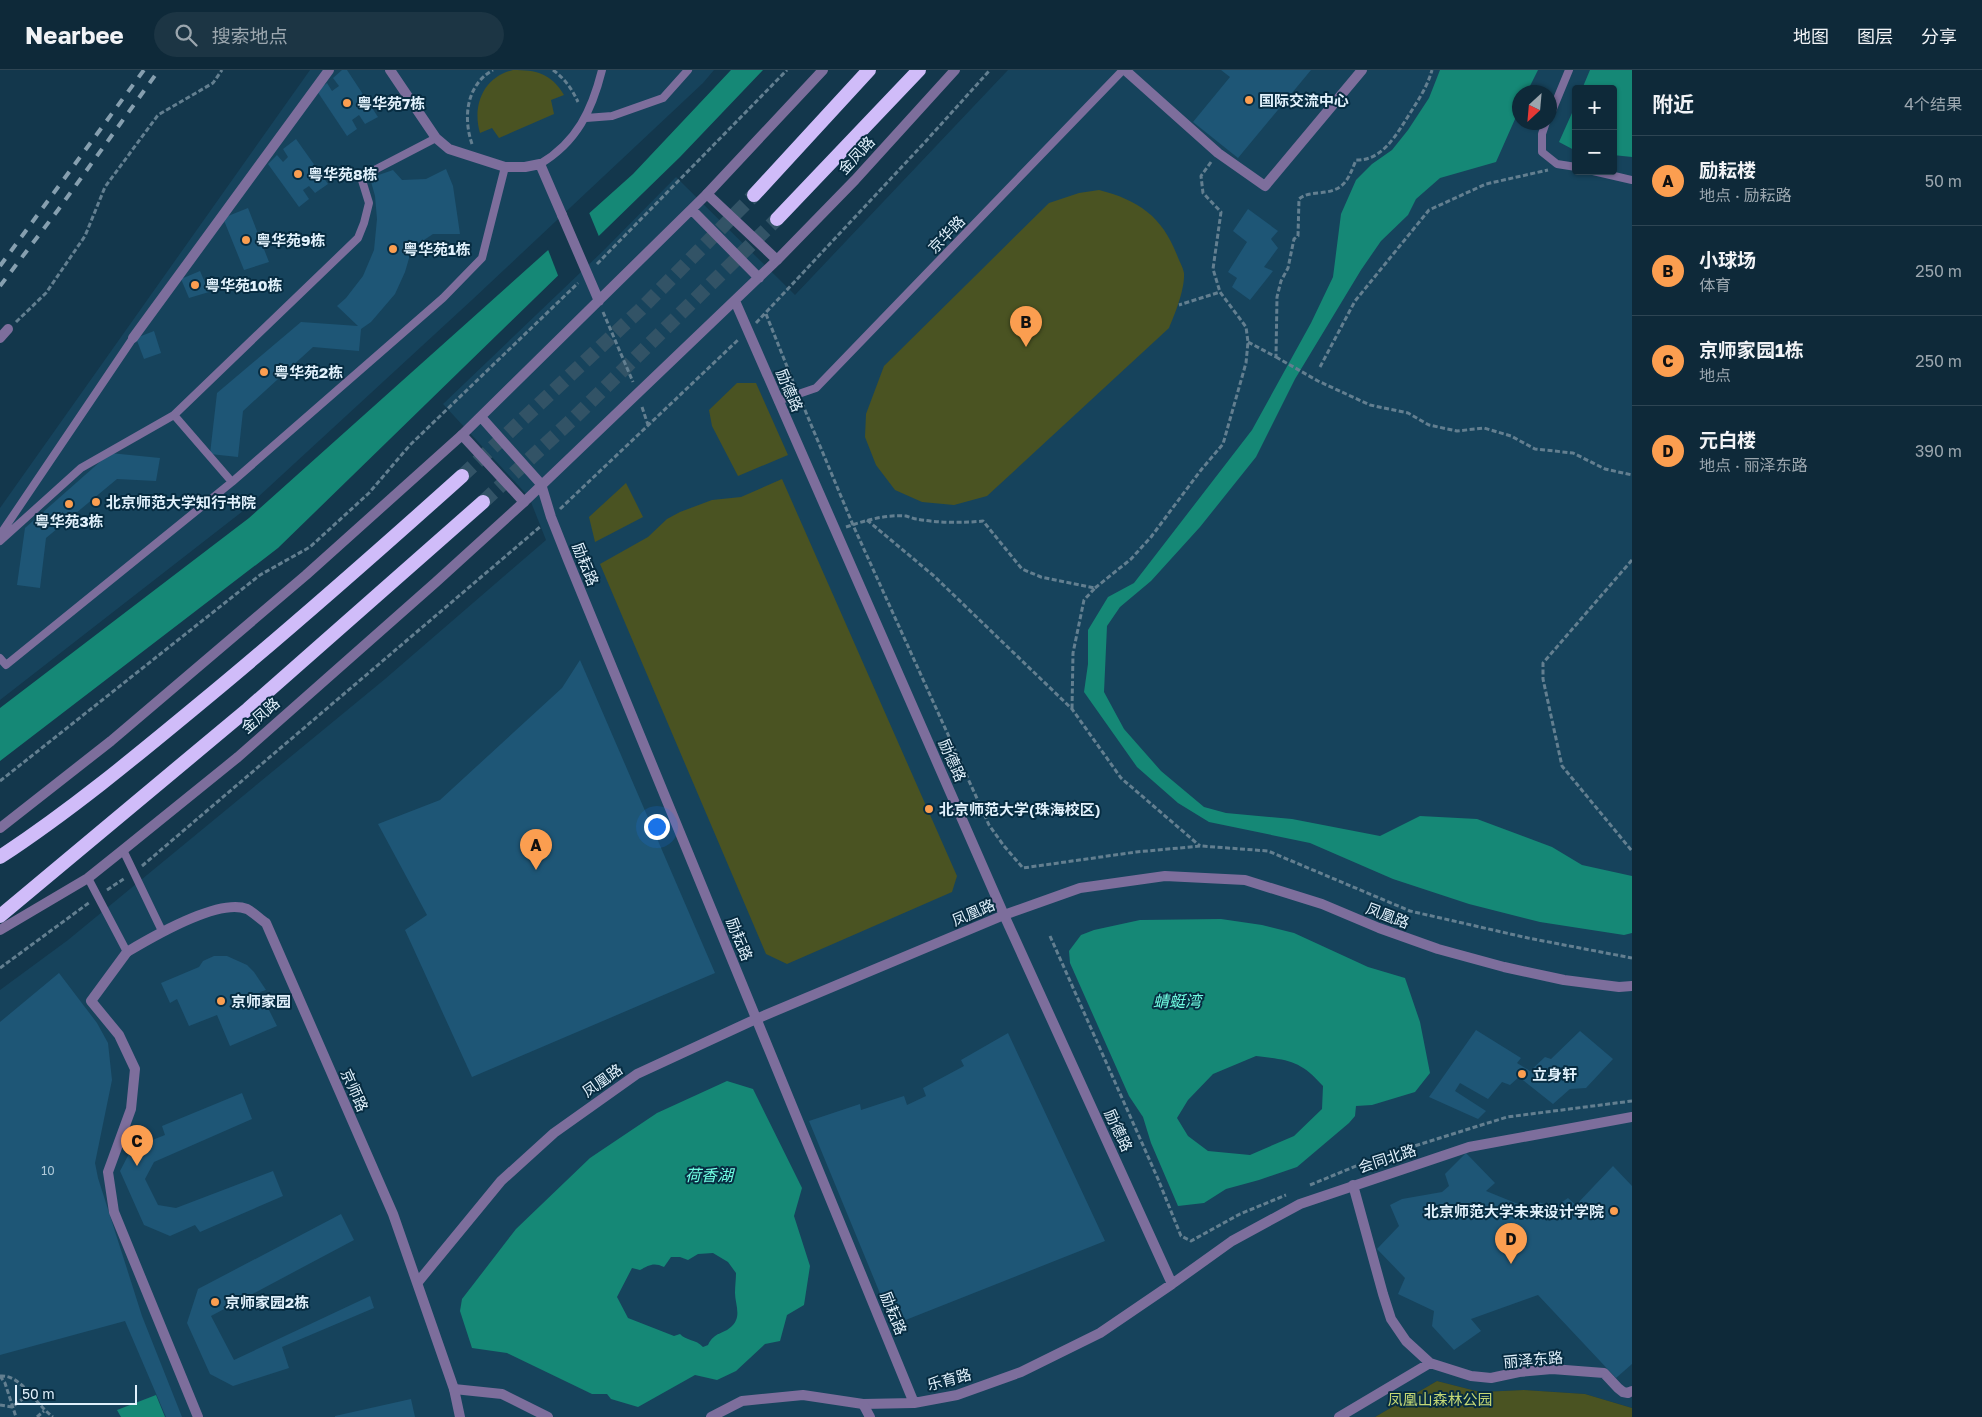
<!DOCTYPE html>
<html lang="zh">
<head>
<meta charset="utf-8">
<style>
	body { margin:0; font-family:"Golos Text","Noto Sans SC",sans-serif; background:#1c3544; color:#f1f3f6 }
	.controls { position:absolute; right:15px; top:15px; display:grid; overflow:hidden; border-radius:5px; box-shadow:0 1px 4px #0004 }
	.controls button { width:45px; height:45px; display:grid; place-items:center; padding:0; border:0; border-bottom:1px solid #2e4553; background:#0e2939; color:#f1f3f6; font:25px sans-serif }
	.compass { position:absolute; left:1512px; top:15px; width:45px; height:45px; border-radius:50%; background:#0e2939; box-shadow:0 1px 4px #0004; rotate:206deg }
	.scale { position:absolute; left:15px; bottom:12px; width:122px; box-sizing:border-box; padding-left:5px; border:2px solid #e1f1fc; border-top:0; font-size:14px; line-height:18px; white-space:nowrap; color:#e1f1fc; -webkit-text-stroke:4px #072c41; paint-order:stroke }
	.you { position:absolute; left:656px; top:756px; width:18px; height:18px; margin:-12px; border:4px solid #fff; border-radius:50%; background:#1a73e8; box-shadow:0 0 0 8px #1a73e833 }
	.badge { display:grid; place-items:center; width:32px; height:32px; border-radius:50%; background:#fb9e50; color:#111; font-size:16px; font-weight:700 }
	.pin { position:absolute; translate:-50% -41px; filter:drop-shadow(0 1px 2px #0008) }
	.pin::after { content:''; position:absolute; top:26px; width:18px; height:15px; background:inherit; clip-path:polygon(0 0,100% 0,50% 100%) }
	.list { margin:0; padding:0; list-style:none }
	h2 { display:flex; justify-content:space-between; align-items:center; height:65px; margin:0; padding:0 20px; font-size:21px }
	h2 small { font-size:16px; font-weight:400; color:#9ba6ae }
	.list li { display:grid; grid-template-columns:32px 1fr auto; gap:15px; align-items:center; box-sizing:border-box; height:90px; padding:0 20px; border-top:1px solid #2e4553 }
	.list b { display:block; font-size:19px; white-space:nowrap }
	.list p { margin:0; font-size:16px; white-space:nowrap; color:#9ba6ae }
	.list em { font-size:16px; font-style:normal; color:#9ba6ae }
	.icon { flex:none; width:28px; height:28px; fill:none; stroke:currentColor; stroke-width:2; stroke-linecap:round; stroke-linejoin:round }
	.map { position:relative; flex:none; width:1632px; height:1347px; overflow:hidden }
	header { display:flex; align-items:center; gap:30px; box-sizing:border-box; height:70px; padding:0 25px; background:#0e2939; border-bottom:1px solid #2e4553 }
	header strong { font-size:24px }
	nav { display:flex; gap:28px; margin-inline-start:auto; font-size:18px }
	.search { width:350px; height:45px; background:#1c3544; display:flex; align-items:center; gap:12px; box-sizing:border-box; padding:0 18px; border-radius:28px; color:#9ba6ae; font-size:19px }
	main { display:flex }
	aside { flex:1; background:#0e2939 }
	.map>svg:first-child { display:block }
</style>
</head>
<body>
<header>
<strong>Nearbee</strong>
<div class="search"><svg class="icon" aria-label="search" viewBox="0 0 24 24"><circle cx="10" cy="10" r="6"/><path d="M15 15l6 6"/></svg>搜索地点</div>
<nav><a>地图</a><a>图层</a><a>分享</a></nav>
</header>
<main>
<div class="map">
<svg width="1632" height="1347" viewBox="0 0 1632 1347">
	<rect width="100%" height="100%" fill="#13374c"/>
	<!-- built -->
	<path fill="#16435c" fill-rule="evenodd" d="M310,0H714L703,13L473,229L243,441L0,630V438Z
		M1008,0H1632V1338L1585,1324L1524,1320L1480,1322L1437,1311L1375,1347H0V920L68,870L385,609L546,470L529,427L443,334L604,180L676,107L795,225ZM1576,19H1613V101H1576ZM1520,22H1550V52H1520Z"/>
	<!-- green -->
	<path fill="#4a5322" d="M513,0C536,0 551,3 564,25L551,30L554,44L499,68L492,58L480,63C472,36 483,7 513,0Z
		M1099,120C1138,130 1162,146 1177,185C1179,191 1183,197 1184,203C1185,219 1175,244 1169,258L987,426L954,435L922,432L895,420L876,395L865,367L866,344L884,296L1049,133L1079,123Z
		M737,313H756L788,385L738,406L712,356L709,340Z
		M782,409L957,806L952,822L787,894L766,884L600,494L648,467L667,449L680,442L712,430L741,427Z
		M626,413L643,447L595,472L589,447Z
		M1437,1311L1480,1322L1524,1320L1585,1324L1632,1338V1347H1375Z"/>
	<!-- water -->
	<path fill="#158876" fill-rule="evenodd" d="M731,0H763L680,87L278,478L0,691V638L249,448L633,104Z
		M1440,0H1538L1527,22H1520L1519,40L1496,92L1440,108L1416,129L1408,145L1381,171L1361,200L1295,309L1256,387L1200,457L1151,511L1120,537L1107,556L1104,622L1124,659L1161,701L1204,737L1226,743L1292,749L1380,766L1420,746L1477,749L1552,777L1582,795L1632,806V863L1624,865L1540,852L1469,834L1393,809L1310,773L1209,752L1178,733L1137,697L1084,622L1088,594V560L1108,527L1134,513L1252,360L1311,253L1333,207L1341,144L1356,110L1372,94L1392,80L1408,60L1429,28Z
		M1590,0H1632V87L1613,85V19H1582Z
		M1576,34V81L1559,72Z
		M1221,849L1262,855L1294,863L1368,897L1405,908L1420,952L1430,1003L1415,1022L1372,1035L1356,1036L1355,1046L1349,1053L1297,1097L1259,1110L1226,1119L1204,1133L1178,1136L1151,1073L1143,1047L1129,1026L1070,893L1069,881L1081,865L1094,860L1140,850ZM1256,986C1289,990 1300,990 1323,1016L1322,1039L1294,1066L1250,1085L1208,1081L1188,1066L1177,1048L1188,1030L1213,1004Z
		M727,1011L753,1019L802,1118L794,1146L810,1196L804,1235L787,1245L780,1271L765,1274L736,1301L717,1310L695,1305L638,1337L611,1329L607,1324H592L507,1283L472,1278L460,1241L462,1229L516,1159L590,1088L657,1043ZM713,1183L728,1192L736,1203C736,1209 735,1216 735,1223C735,1234 742,1246 732,1256C723,1265 715,1261 708,1275L703,1277C696,1269 686,1271 680,1264L674,1266L628,1248L617,1227L632,1198L640,1200C649,1195 654,1192 664,1197L671,1187H680L688,1190L698,1184Z
		M156,1325L165,1347H121L117,1340Z"/>
	<!-- pier -->
	<path fill="#13374c" d="M588,140L600,169L559,208L547,177Z"/>
	<!-- building -->
	<path fill="#1e5676" d="M342,0H347L378,47L365,54L359,45L352,50L357,59L347,66L317,21L327,13L332,21L339,16L333,8Z
		M1221,0H1311L1238,88L1193,52L1230,7Z
		M296,69L328,114L315,123L309,116L303,120L309,129L299,137L268,94L277,85L283,92L288,87L283,79Z
		M446,99L453,116L460,164H433L412,178L405,202L395,224L371,252L361,259L359,281L313,277L243,341L238,387L210,384L217,323L301,252L358,256L337,236L346,228L363,206L374,180L377,149L375,126L370,108L393,100L402,110L426,109Z
		M248,138L269,192L244,200L223,148Z
		M1248,139L1278,161L1271,169L1278,178L1264,197L1273,201L1250,230L1232,217L1237,208L1228,202L1247,172L1233,161Z
		M200,201L209,222L189,228L181,209Z
		M154,261L161,283L144,289L136,268Z
		M110,383L160,388L156,411L117,409L46,468L40,518L17,515L25,458Z
		M580,590L715,903L472,1007L405,860L427,845L378,754L440,730L562,618Z
		M214,886H227L247,895L254,902L266,920L260,922L277,956L230,976L217,945L189,956L177,929L170,933L161,913L199,897L203,891Z
		M59,903L97,953L108,973L112,1010L95,1093L98,1108L142,1246L182,1347H166L125,1251L0,1285V952Z
		M1476,960L1521,988L1517,993L1530,1001L1545,987L1551,989L1580,961L1613,989L1586,1018L1570,1019L1553,1034L1519,1007L1510,1015L1502,1012L1488,1029L1460,1013L1455,1021L1486,1041L1478,1049L1429,1027Z
		M1008,963L1105,1171L893,1255L809,1051L860,1034L861,1040L904,1026L907,1035L926,1026L923,1018L964,996L961,990Z
		M242,1023L252,1049L154,1092L145,1109L158,1135L176,1138L273,1101L283,1126L200,1162L195,1155L170,1166L144,1155L120,1101L132,1078L165,1065L162,1056Z
		M1466,1083L1495,1113L1486,1121L1535,1141L1539,1132L1553,1138L1568,1128L1576,1135L1613,1096L1632,1116V1294L1616,1308L1538,1225L1471,1249L1481,1261L1454,1280L1432,1256L1434,1241L1398,1224L1405,1208L1377,1179L1399,1156L1390,1135L1402,1129L1442,1122L1449,1116L1445,1104Z
		M341,1144L354,1170L211,1246L234,1290L370,1226L374,1238L282,1277L289,1298L233,1316L210,1304L187,1253L198,1219Z
		M411,1329L415,1347H335V1346Z"/>
	<g fill="none" stroke-linecap="round" stroke-linejoin="round">
		<!-- trunk-tunnel -->
		<path stroke="#325366" stroke-width="14" stroke-dasharray="14 7" stroke-linecap="butt" d="M462,406L640,240L754,125
			M483,432L575,347L777,149"/>
		<!-- path -->
		<path stroke="#637f90" stroke-width="3" stroke-dasharray="5 2.5" stroke-linecap="butt" d="M553,0C565,9 572,19 578,32
			M472,74C463,48 466,15 493,0
			M1211,92L1201,106L1203,123L1221,142L1213,199L1220,222
			M597,194L787,0
			M603,242L633,312
			M766,244L794,314
			M16,252L46,223L85,166L105,117L158,45L213,13L222,0
			M756,253L926,71L990,0
			M1248,272L1276,287L1277,227L1281,211L1288,198L1294,169L1298,166L1299,129C1305,124 1310,124 1318,123C1343,121 1347,113 1356,90C1381,91 1395,67 1407,48C1417,32 1427,18 1432,0
			M1276,287L1318,311L1370,335L1408,343L1429,355L1457,361L1484,358L1511,366L1535,379L1573,383L1605,399L1632,405
			M1320,297L1355,231L1429,140L1486,114L1548,100
			M802,333L853,455L989,755L1004,776L1023,798L1136,782L1201,776L1268,781L1410,841L1528,868L1632,888
			M642,337L648,355
			M560,439L739,269
			M867,450L934,506L1072,639L1121,708L1200,776
			M846,457C864,451 886,444 906,446C910,447 914,449 917,449C936,453 965,453 983,451L1022,499L1041,507L1095,518L1084,530L1073,583L1072,639
			M1632,490L1543,593V609L1562,696L1632,781
			M1095,518L1131,489L1151,467L1201,400L1223,374L1246,293L1248,272L1246,257L1220,222L1179,235
			M0,711L260,505L310,477L369,423L410,375L578,213
			M142,796L541,456
			M107,820L125,808
			M1050,866L1158,1109L1181,1166L1191,1171L1240,1144L1286,1125
			M0,898L90,832
			M1310,1115L1373,1089L1507,1047L1632,1031
			M0,1306C21,1304 36,1335 53,1347
			M0,1306L5,1313L16,1347
			M0,1335L12,1337L29,1324
			M37,1347L44,1341"/>
		<!-- service -->
		<path stroke="#7d6e9c" stroke-width="8" d="M1550,46L1569,0
			M586,48L612,46L663,28L688,0
			M1546,52L1542,64V82L1557,94L1576,97
			M540,94C577,72 592,40 602,0
			M1593,101L1632,110
			M778,331L816,318L1123,0
			M174,345L232,412
			M0,465L133,268
			M0,471L81,398L174,345L358,168L364,153L369,133L361,107L436,68
			M0,588L6,595L232,412L443,228L482,188L505,97
			M123,780L162,861
			M88,808L127,882"/>
		<!-- minor -->
		<path stroke="#7d6e9c" stroke-width="10" d="M692,140L759,208
			M562,145L599,231
			M735,231L1004,845L1172,1214
			M0,268L8,259
			M481,347L541,414L551,447L568,490L914,1333
			M462,365L707,124
			M524,432L777,190
			M127,882L91,931L119,965L135,999L131,1039L108,1102L114,1142L198,1347
			M418,1212L501,1111L554,1063L637,1004L756,949L1004,845L1080,818L1165,806L1245,810L1322,834L1379,858L1438,879L1504,897L1564,910L1619,917L1632,916
			M454,1319L502,1324L548,1347
			M711,1347L742,1331L803,1325L863,1334L914,1333L957,1325L1021,1302L1100,1263L1172,1214L1232,1171L1300,1134L1469,1077L1632,1047"/>
		<!-- tertiary -->
		<path stroke="#7d6e9c" stroke-width="10" d="M390,0L436,68L449,79L505,97H525L540,94L562,145
			M823,0L707,124L777,190L855,110L955,0
			M1125,0L1218,83L1265,116L1362,0
			M133,268L329,0
			M0,758L111,671L306,505L462,365L524,432L436,512L238,687L123,780L88,808L0,860
			M127,882C152,867 219,828 247,839C253,842 260,849 266,853L393,1144L454,1319L460,1347
			M1353,1115L1383,1224L1391,1249L1406,1271L1430,1293L1471,1306L1491,1308L1519,1302L1552,1299L1604,1303L1618,1318L1623,1322L1628,1323L1632,1321
			M863,1334L870,1347
			M1339,1347L1430,1293"/>
		<!-- trunk -->
		<path stroke="#d0bcf9" stroke-width="14" d="M754,125L869,0
			M777,149L919,0
			M0,787C70,741 134,688 198,635C288,561 375,484 462,406
			M0,846L248,639L483,432"/>
		<!-- rail -->
		<path stroke="#869faf" stroke-width="4" stroke-dasharray="9 9" stroke-linecap="butt" d="M0,196L144,0
			M0,216L58,140L159,0"/>
	</g>
	<!-- markers -->
	<g fill="#fb9e50" stroke="#072c41" stroke-width="2">
		<circle cx="1249" cy="30" r="5"/>
		<circle cx="347" cy="33" r="5"/>
		<circle cx="298" cy="104" r="5"/>
		<circle cx="246" cy="170" r="5"/>
		<circle cx="393" cy="179" r="5"/>
		<circle cx="195" cy="215" r="5"/>
		<circle cx="264" cy="302" r="5"/>
		<circle cx="96" cy="432" r="5"/>
		<circle cx="69" cy="434" r="5"/>
		<circle cx="929" cy="739" r="5"/>
		<circle cx="221" cy="931" r="5"/>
		<circle cx="1522" cy="1004" r="5"/>
		<circle cx="1614" cy="1141" r="5"/>
		<circle cx="215" cy="1232" r="5"/>
	</g>
	<g text-anchor="middle" dominant-baseline="central" stroke-width="4" stroke-linejoin="round" paint-order="stroke">
		<!-- number labels -->
		<g font-size="12" fill="#b0cada">
			<text x="48" y="1100">10</text>
		</g>
		<!-- poi labels -->
		<g font-size="15" font-weight="bold" fill="#e1f1fc" stroke="#072c41" text-anchor="start">
			<text x="1259" y="30">国际交流中心</text>
			<text x="357" y="33">粤华苑7栋</text>
			<text x="308" y="104">粤华苑8栋</text>
			<text x="256" y="170">粤华苑9栋</text>
			<text x="403" y="179">粤华苑1栋</text>
			<text x="205" y="215">粤华苑10栋</text>
			<text x="274" y="302">粤华苑2栋</text>
			<text x="106" y="432">北京师范大学知行书院</text>
			<text x="69" y="451" text-anchor="middle">粤华苑3栋</text>
			<text x="939" y="739">北京师范大学(珠海校区)</text>
			<text x="231" y="931">京师家园</text>
			<text x="1532" y="1004">立身轩</text>
			<text x="1604" y="1141" text-anchor="end">北京师范大学未来设计学院</text>
			<text x="225" y="1232">京师家园2栋</text>
		</g>
		<!-- street labels -->
		<g font-size="15" fill="#e1f1fc" stroke="#072c41">
			<text transform="translate(856 85) rotate(-47)">金凤路</text>
			<text transform="translate(946 164) rotate(-46)">京华路</text>
			<text transform="translate(790 320) rotate(67)">励德路</text>
			<text transform="translate(586 494) rotate(68)">励耘路</text>
			<text transform="translate(260 645) rotate(-41)">金凤路</text>
			<text transform="translate(953 690) rotate(66)">励德路</text>
			<text transform="translate(973 842) rotate(-23)">凤凰路</text>
			<text transform="translate(1388 845) rotate(21)">凤凰路</text>
			<text transform="translate(740 869) rotate(68)">励耘路</text>
			<text transform="translate(602 1010) rotate(-35)">凤凰路</text>
			<text transform="translate(355 1020) rotate(66)">京师路</text>
			<text transform="translate(1119 1060) rotate(65)">励德路</text>
			<text transform="translate(1387 1088) rotate(-18)">会同北路</text>
			<text transform="translate(894 1243) rotate(68)">励耘路</text>
			<text transform="translate(1533 1289) rotate(-5)">丽泽东路</text>
			<text transform="translate(949 1309) rotate(-15)">乐育路</text>
		</g>
		<!-- park labels -->
		<g font-size="15" fill="#c4d874" stroke="#072c41">
			<text x="1440" y="1329">凤凰山森林公园</text>
		</g>
		<!-- water labels -->
		<g font-size="16" font-style="italic" fill="#70fde2" stroke="#072c41">
			<text x="1177" y="931">蜻蜓湾</text>
			<text x="709" y="1105">荷香湖</text>
		</g>
	</g>
</svg>
<div class="controls">
<button>+</button>
<button>−</button>
</div>
<svg class="compass" viewBox="-18 -18 36 36"><path d="M0-13l5 13h-10z" fill="#e53935"/><path d="M0 13l5-13h-10z" fill="#9ba6ae"/></svg>
<div class="scale">50 m</div>
<div class="you"></div>
<div class="pin badge" style="left:536px;top:800px">A</div>
<div class="pin badge" style="left:1026px;top:277px">B</div>
<div class="pin badge" style="left:137px;top:1096px">C</div>
<div class="pin badge" style="left:1511px;top:1194px">D</div>
</div>
<aside>
<h2>附近<small>4个结果</small></h2>
<ul class="list">
<li><span class="badge">A</span><div><b>励耘楼</b><p>地点 · 励耘路</p></div><em>50 m</em></li>
<li><span class="badge">B</span><div><b>小球场</b><p>体育</p></div><em>250 m</em></li>
<li><span class="badge">C</span><div><b>京师家园1栋</b><p>地点</p></div><em>250 m</em></li>
<li><span class="badge">D</span><div><b>元白楼</b><p>地点 · 丽泽东路</p></div><em>390 m</em></li>
</ul>
</aside>
</main>
</body>
</html>
